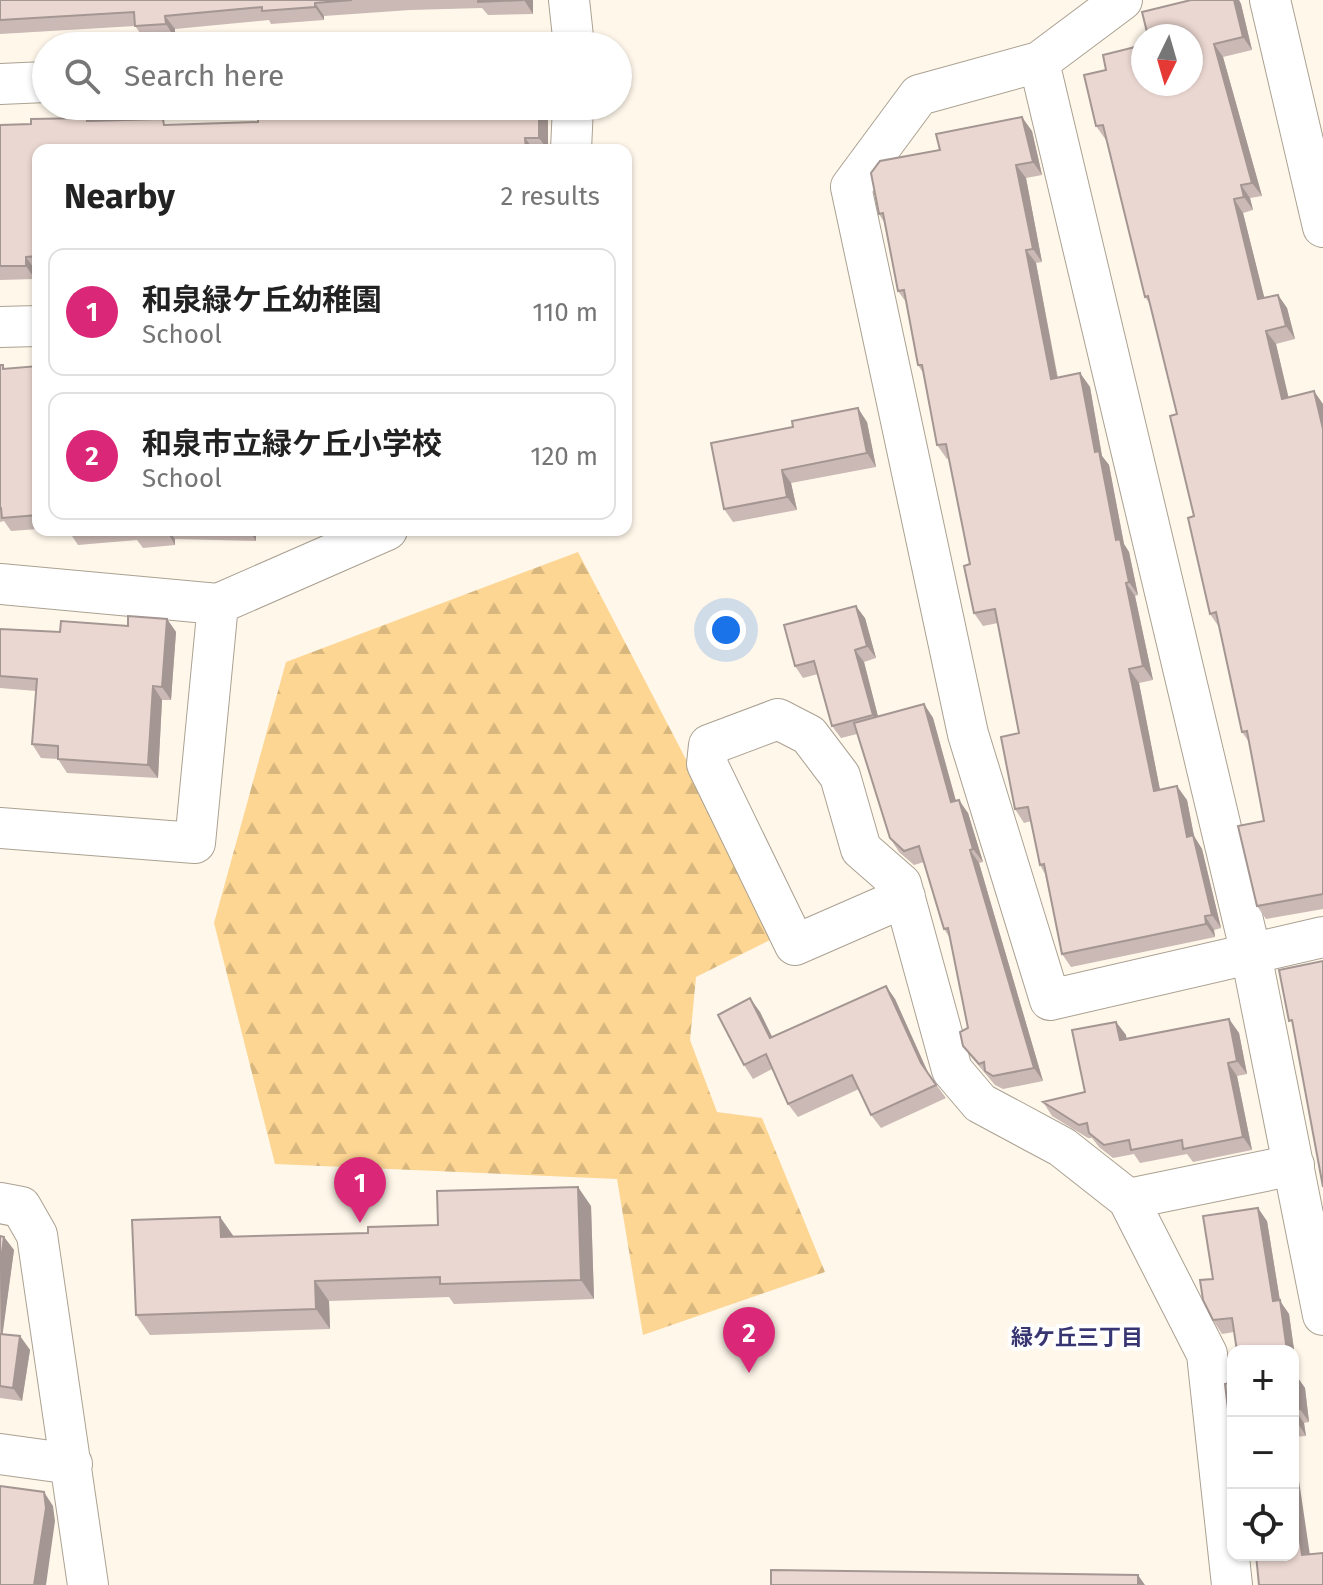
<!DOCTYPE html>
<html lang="en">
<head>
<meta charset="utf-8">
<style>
	body { margin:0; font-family:"Fira Sans","Noto Sans JP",sans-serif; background:#f2f2f2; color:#222 }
	.controls { position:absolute; right:24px; bottom:24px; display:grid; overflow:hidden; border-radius:16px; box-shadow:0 2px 6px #0004 }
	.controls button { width:72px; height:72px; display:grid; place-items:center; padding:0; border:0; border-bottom:2px solid #e0e0e0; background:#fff; color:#222; font:40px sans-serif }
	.compass { position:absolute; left:1131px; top:24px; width:72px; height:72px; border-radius:50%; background:#fff; box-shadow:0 2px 6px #0004; rotate:185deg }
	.you { position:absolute; left:726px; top:630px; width:28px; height:28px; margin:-20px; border:6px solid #fff; border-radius:50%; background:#1a73e8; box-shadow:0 0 0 12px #1a73e833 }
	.badge { display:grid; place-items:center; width:52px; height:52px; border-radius:50%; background:#db2777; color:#fff; font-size:26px; font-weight:700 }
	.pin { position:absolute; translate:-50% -66px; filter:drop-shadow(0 2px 4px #0008) }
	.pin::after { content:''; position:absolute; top:42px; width:28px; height:24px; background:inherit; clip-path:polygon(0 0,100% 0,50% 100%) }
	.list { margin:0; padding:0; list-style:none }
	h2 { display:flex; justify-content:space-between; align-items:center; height:104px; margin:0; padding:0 32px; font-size:34px }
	h2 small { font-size:26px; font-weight:400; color:#767676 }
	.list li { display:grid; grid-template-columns:52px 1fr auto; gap:24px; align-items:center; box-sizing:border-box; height:128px; margin:0 16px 16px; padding:0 16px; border:2px solid #e0e0e0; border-radius:16px }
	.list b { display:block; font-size:30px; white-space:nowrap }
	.list p { margin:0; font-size:26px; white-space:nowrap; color:#767676 }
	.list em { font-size:26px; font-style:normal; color:#767676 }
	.icon { flex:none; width:44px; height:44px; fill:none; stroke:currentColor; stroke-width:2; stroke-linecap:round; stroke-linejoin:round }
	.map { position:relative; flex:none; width:1323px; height:1585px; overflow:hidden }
	.search { position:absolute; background:#fff; box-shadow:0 2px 6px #0004; left:32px; top:32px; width:600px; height:88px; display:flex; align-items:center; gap:20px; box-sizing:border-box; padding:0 28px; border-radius:44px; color:#767676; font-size:30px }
	.panel { position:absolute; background:#fff; box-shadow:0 2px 6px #0004; left:32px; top:144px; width:600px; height:392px; border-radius:16px }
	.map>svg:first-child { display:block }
</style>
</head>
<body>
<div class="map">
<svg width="1323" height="1585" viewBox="0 0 1323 1585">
	<defs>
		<pattern id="forest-firs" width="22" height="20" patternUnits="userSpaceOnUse" patternTransform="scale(2)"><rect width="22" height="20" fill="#fdd694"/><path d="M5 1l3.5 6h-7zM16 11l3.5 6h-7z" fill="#d8b77e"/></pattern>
	</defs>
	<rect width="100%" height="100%" fill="#fff7ea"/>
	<!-- forest -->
	<path fill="url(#forest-firs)" d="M578,552L778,936L696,977L690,1040L717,1112L762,1118L825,1272L643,1335L617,1179L275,1164L214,923L286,662Z"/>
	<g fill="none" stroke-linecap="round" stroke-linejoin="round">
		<!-- street casing -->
		<g stroke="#aaa192" stroke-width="42">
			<path id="street" d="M569,0L574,46
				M1122,0L1039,62L919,95L851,187L968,734L1050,1000L1323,937
				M1270,0L1323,227
				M1039,62L1251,954L1323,1315
				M0,84L46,82
				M571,150L573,106
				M0,327L38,326
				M0,584L218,604
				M0,828L195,843L218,604L387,530
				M905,897L795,945L707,764L709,745L778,719L809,735L840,776L861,849L901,884L952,1070L980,1103L1062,1147L1128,1199
				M0,1203L21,1207L37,1235L88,1585
				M0,1454L72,1464
				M1232,1585L1207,1354L1128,1199L1294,1165"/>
		</g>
		<!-- street -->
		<use href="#street" stroke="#fff" stroke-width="40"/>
	</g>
	<!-- wall -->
	<path fill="#cab9b4" d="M0,0H533V14L488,15L482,8L410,10L324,16V20L271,24L269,20L175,29V38L145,40L135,26L0,34Z
		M1191,0H1239L1241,4L1252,50L1223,57L1262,196L1250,198L1253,210L1243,213L1264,298L1278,295L1287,308L1295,339L1276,344L1288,397L1323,404V909L1266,919L1257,906L1264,821L1249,742L1242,732L1219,627L1210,614L1177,414L1150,304L1145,297L1107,139L1106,140L1096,126L1143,84Z
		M408,106H548V150H38V270H35V279L0,280V125L31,124L87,118L88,121L168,125L258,122L409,112Z
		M1032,131L1042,175L1026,178L1042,262L1036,263L1058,378L1080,373L1090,387L1102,456L1109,465L1124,544L1129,552L1138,595L1135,596L1153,680L1139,683L1160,790L1187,800L1194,836L1202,849L1221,928L1214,930L1215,937L1071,967L1062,954L1045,874L1040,865L1031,821L1024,823L1015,809L1019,733L998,623L983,626L974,613L970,564L949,458L947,459L937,445L924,374L918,365L906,302L898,291L884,222L879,214L940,150Z
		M0,365H3L5,369L38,366V529L11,531L4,521L0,522Z
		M867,422L876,467L791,483L797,510L733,522L724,509L711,443Z
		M68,530H256V541L175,539V545L143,548L137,540L78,545Z
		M865,618L876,658L864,662L878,717L924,704L933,718L956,801L968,813L983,862L979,863L1043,1081L1003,1089L995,1085L973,1059L963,1046L968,1028L950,938L944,929L924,862L914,865L899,852L890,838L857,734L841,738L832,726L818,674L803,678L795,666Z
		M167,619L176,632L171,700H162L158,778L67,773L58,759L41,758L32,744L36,691L0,688V629L60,632L128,626Z
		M886,986L895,999L929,1075L946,1098L881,1128L871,1115L859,1089L798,1117L788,1104L772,1069L753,1079L744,1065L760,1012L772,1037Z
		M1229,1019L1239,1033L1247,1074L1237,1076L1252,1150L1193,1162L1187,1154L1140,1163L1134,1154L1113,1158L1099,1147L1092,1138H1088L1052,1116L1043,1102L1085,1092L1116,1022L1126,1035V1039Z
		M591,1206L594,1299L454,1304L449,1297L329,1301L330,1329L150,1335L136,1315L220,1217L234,1237L368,1233Z
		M1267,1221L1280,1301L1289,1314L1298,1378L1305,1388L1309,1422L1304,1423L1306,1436L1293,1437V1351L1234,1332L1222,1334L1213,1320V1279Z
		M0,1236L4,1237L14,1250L2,1334L20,1336L30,1350L22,1401L0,1398Z"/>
	<!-- shaded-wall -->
	<path fill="#a49692" d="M524,0H533V14Z
		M1234,0H1239L1241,4L1252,50L1243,37Z
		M315,3L324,16V20L315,7Z
		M165,16L175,29V38L166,24Z
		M1214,44L1223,57L1262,196L1252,183Z
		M539,106H548V150L539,138Z
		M1022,117L1032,131L1042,175L1033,162Z
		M525,138L534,150H526Z
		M1016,165L1026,178L1042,262L1033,249Z
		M1241,185L1250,198L1253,210L1244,197Z
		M1234,199L1243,213L1268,312L1258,299Z
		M1026,250L1036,263L1060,392L1051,379Z
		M26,257L35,270V279L26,266Z
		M1278,295L1287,308L1295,339L1286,326Z
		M1266,331L1276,344L1292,412L1282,399Z
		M1080,373L1090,387L1102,456L1109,465L1124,544L1129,552L1138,595L1129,582L1116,540L1095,452Z
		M1314,391L1323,404V429Z
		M858,408L867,422L876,467L867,453Z
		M782,470L791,483L797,510L787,497Z
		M166,530H168L175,539V545Z
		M249,530H256V541Z
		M1126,583L1135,596L1153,680L1143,666Z
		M856,606L865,618L876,658L867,646Z
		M167,619L176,632L171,700L162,687Z
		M855,650L864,662L881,728L873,715Z
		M1129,669L1139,683L1163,805L1154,791Z
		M153,686L162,700L158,778L148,765Z
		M924,704L933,718L960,816L951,802Z
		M1177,786L1187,800L1194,836L1202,849L1221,928L1212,915L1187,837Z
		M959,800L968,813L983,862L973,849Z
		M970,850L979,863L1043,1081L1034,1068Z
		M1205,916L1214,930L1215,937L1206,924Z
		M886,986L895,999L930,1077L921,1063Z
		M750,998L760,1012L779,1051L770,1038Z
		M1229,1019L1239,1033L1247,1074L1237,1061Z
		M1116,1022L1126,1035L1129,1054L1120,1040Z
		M1228,1063L1237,1076L1252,1150L1243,1137Z
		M578,1187L591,1206L594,1299L581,1280Z
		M1258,1208L1267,1221L1280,1301L1289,1314L1298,1378L1305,1388L1309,1422L1300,1409L1293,1379V1351H1287L1273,1301Z
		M220,1217L234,1237H221Z
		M4,1237L14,1250L1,1346L0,1267Z
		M315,1281L329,1301L330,1329L316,1309Z
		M20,1336L30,1350L22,1401L13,1388Z
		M1295,1410L1304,1423L1306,1436L1297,1422Z
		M1293,1440L1312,1569L1302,1555L1293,1491Z
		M44,1492L53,1506L55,1521L46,1585H34Z
		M1138,1575L1145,1585H1138Z"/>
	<!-- building -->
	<path fill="#ebd7d1" stroke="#a49692" stroke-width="2" d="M0,0H352L315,3V7L262,11V7L165,16L166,24L135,26L134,12L0,20Z
		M478,0H524L478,2Z
		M1191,0H1234L1243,37L1214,44L1252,183L1241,185L1244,197L1234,199L1258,299L1278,295L1286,326L1266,331L1282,399L1314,391L1323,429V894L1257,906L1238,826L1264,821L1247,731L1242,732L1216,612L1210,614L1188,518L1194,516L1170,416L1177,414L1148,296L1145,297L1103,125L1096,126L1084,75L1106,70L1103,55L1143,45V84H1191V36H1148L1142,12Z
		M408,106H539V138H525L526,150H38V256L26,257V266H0V125L31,124V119L87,118V121L163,119L164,125L258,122V113L409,112Z
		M1022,117L1033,162L1016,165L1033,249L1026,250L1051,379L1080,373L1095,452L1099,451L1116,540L1120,539L1129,582L1126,583L1143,666L1129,669L1154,791L1177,786L1187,837L1193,835L1212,915L1205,916L1206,924L1062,954L1044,864L1040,865L1028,807L1015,809L1001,737L1019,733L995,609L974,613L964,566L970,564L946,444L937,445L922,365H918L904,290L898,291L883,213L879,214L871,173L880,161L940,150L936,134Z
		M0,365H3V369L38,366V515L2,518L1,508H0Z
		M858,408L867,453L782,470L787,497L724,509L711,443L793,427L792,421Z
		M133,530H166V532L133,534Z
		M856,606L867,646L855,650L873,715L832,726L814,661L795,666L784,625Z
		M128,616L167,619L162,687L153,686L148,765L58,759V746L32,744L37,679L0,676V629L60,632L61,621L128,626Z
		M924,704L951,802L959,800L973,849L970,850L1034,1068L993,1076L985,1071L984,1062L979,1064L963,1046L960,1032L968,1028L948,928L944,929L919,846L904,851L890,838L854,723Z
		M1323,961V1187L1292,1020L1289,1021L1279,970Z
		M886,986L921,1063L936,1085L871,1115L852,1075L788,1104L766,1054L744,1065L718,1015L750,998L770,1038Z
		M1229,1019L1237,1061L1228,1063L1243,1137L1183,1149L1182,1140L1131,1150L1129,1140L1104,1145L1089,1133L1087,1123L1079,1125L1043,1102L1085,1092L1072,1030L1116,1022L1120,1040Z
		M578,1187L581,1280L440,1284V1277L315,1281L316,1309L136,1315L132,1220L220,1217L221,1237L368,1233V1227L438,1225L437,1191Z
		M1258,1208L1273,1301L1280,1300L1287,1351H1237L1232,1318L1213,1320L1203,1300L1200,1280L1213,1279L1203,1216Z
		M0,1236L4,1237L0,1267Z
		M0,1334L20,1336L13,1388L0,1386Z
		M1296,1374L1300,1409L1295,1410L1297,1422L1293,1423V1375Z
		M1233,1382V1443H1232L1225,1384Z
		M0,1486L44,1492L46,1508L34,1585H0Z
		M1293,1491L1302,1555L1323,1553V1585H1259L1256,1555H1293Z
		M771,1570L1138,1575V1585H771Z"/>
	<g text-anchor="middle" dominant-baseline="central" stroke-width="8" stroke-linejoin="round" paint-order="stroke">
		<!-- neighbourhood labels -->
		<g font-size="22" font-weight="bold" fill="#383672" stroke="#fff">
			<text x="1077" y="1337">緑ケ丘三丁目</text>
		</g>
	</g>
</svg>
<div class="controls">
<button>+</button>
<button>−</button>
<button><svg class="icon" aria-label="locate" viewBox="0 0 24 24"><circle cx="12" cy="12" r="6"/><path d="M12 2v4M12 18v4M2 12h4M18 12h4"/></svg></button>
</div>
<svg class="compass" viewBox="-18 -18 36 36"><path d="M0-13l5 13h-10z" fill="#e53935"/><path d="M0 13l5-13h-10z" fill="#767676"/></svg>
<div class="you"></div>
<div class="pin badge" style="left:360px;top:1223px">1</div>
<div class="pin badge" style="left:749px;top:1373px">2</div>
<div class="search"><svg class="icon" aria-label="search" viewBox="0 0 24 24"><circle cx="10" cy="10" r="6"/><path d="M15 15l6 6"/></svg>Search here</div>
<section class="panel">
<h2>Nearby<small>2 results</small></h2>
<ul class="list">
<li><span class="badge">1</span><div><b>和泉緑ケ丘幼稚園</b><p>School</p></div><em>110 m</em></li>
<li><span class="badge">2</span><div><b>和泉市立緑ケ丘小学校</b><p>School</p></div><em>120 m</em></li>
</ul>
</section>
</div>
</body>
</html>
